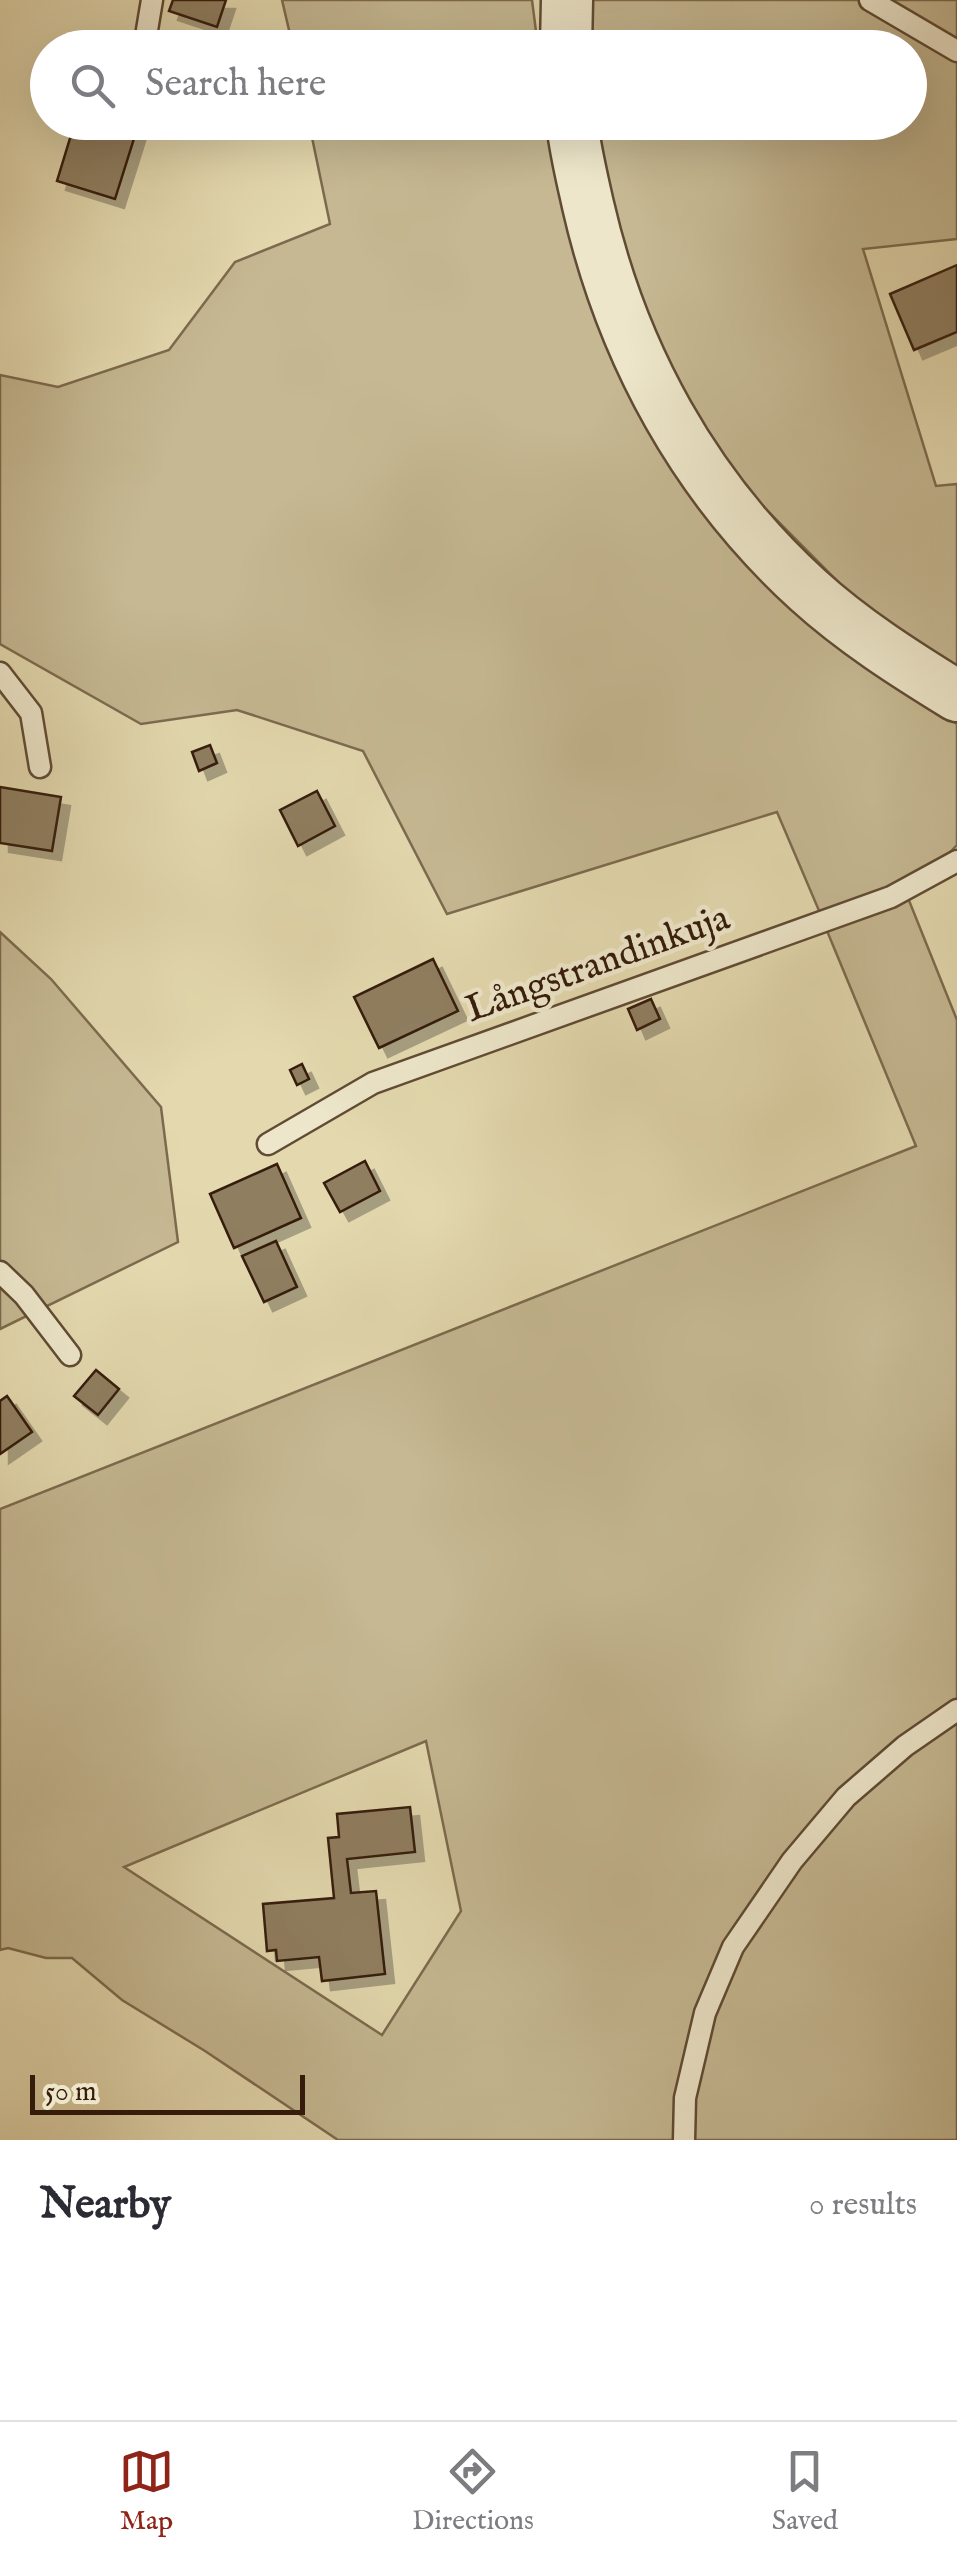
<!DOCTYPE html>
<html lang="en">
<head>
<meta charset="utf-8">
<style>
	body { margin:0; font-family:"IM FELL English",serif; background:#f2f2f3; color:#2b2b33 }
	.scale { position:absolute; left:30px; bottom:25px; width:275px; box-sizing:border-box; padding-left:10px; border:5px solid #351c0b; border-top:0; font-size:28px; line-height:35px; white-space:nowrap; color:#351c0b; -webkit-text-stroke:8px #ede6ca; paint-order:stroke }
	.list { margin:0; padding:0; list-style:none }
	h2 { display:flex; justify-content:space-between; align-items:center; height:130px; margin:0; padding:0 40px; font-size:42px }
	h2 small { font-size:32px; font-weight:400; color:#7c7c81 }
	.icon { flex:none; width:55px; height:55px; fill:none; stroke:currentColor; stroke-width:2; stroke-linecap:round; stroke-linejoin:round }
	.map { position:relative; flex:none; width:957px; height:2140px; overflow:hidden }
	.search { position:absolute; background:#fff; box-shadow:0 10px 40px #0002; left:30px; right:30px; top:30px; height:110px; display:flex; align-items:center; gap:25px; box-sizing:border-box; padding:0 35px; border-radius:55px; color:#7c7c81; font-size:38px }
	.sheet { height:280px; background:#fff }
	nav { display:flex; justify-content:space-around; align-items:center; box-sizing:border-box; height:140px; border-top:2px solid #e1e1e2; background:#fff; font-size:28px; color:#7c7c81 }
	nav a { display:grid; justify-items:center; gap:5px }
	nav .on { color:#8f2418 }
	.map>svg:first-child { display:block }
</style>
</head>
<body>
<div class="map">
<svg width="957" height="2140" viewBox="0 0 957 2140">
	<defs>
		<filter id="shadow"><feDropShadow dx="9" dy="9" stdDeviation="0" flood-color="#0004"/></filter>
	</defs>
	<rect width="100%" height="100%" fill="#e3d8ae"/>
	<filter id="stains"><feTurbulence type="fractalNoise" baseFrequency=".002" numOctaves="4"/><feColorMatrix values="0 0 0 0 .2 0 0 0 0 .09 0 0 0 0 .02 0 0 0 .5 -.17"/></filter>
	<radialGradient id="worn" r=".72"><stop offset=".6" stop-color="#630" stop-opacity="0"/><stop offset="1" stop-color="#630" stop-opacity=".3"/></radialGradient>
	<!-- green -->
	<path fill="#c5b892" stroke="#7d6a4e" stroke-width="2.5" fill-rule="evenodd" d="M282,0H532L538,47H293Z
		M587,0H957V239L863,249L936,486L957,484V669L856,600L736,479L649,335L600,169L595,123L910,122V48L587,47Z
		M309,123H551L575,251L842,645L957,724V845L933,870L820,913L777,812L447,914L363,751L237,710L141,724L0,644V375L58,387L169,350L235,262L330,224Z
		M908,898L957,1020V2140H338L205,2051L122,2000L72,1958H46L8,1948L0,1950V1509L916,1146L825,926ZM426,1741L461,1911L382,2035L124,1867Z
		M0,932L51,979L161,1107L178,1242L0,1329Z"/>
	<!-- building -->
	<path fill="#8f7e60" stroke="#351c0b" stroke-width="2.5" filter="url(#shadow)" d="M173,0H226L217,27L169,11Z
		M75,122H117L137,129L115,199L57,181Z
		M957,265V332L914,350L890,294Z
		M210,745L217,763L199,771L192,752Z
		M0,787L61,797L52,851L0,843Z
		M317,791L335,826L298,846L280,810Z
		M433,959L458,1011L379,1048L354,997Z
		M651,999L660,1019L637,1030L628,1009Z
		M302,1064L309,1079L297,1085L290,1070Z
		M365,1161L380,1191L340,1212L324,1183Z
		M277,1164L301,1218L234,1248L210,1194Z
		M276,1241L297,1287L264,1302L242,1256Z
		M96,1370L119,1389L98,1415L74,1396Z
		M7,1396L32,1432L0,1454V1401Z
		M410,1807L415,1852L347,1859L351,1893L376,1891L385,1974L322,1981L319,1957L277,1961L276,1950L267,1951L263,1904L334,1898L328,1838L339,1837L337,1814Z"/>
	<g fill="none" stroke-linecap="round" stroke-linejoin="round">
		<!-- service casing -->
		<g stroke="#604b34" stroke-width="25">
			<path id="service" d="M870,0L957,51
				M144,48L152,0
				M0,673L31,713L40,767
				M268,1144L373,1083L891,897L957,861
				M0,1272L24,1295L70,1355
				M684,2140L685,2098L705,2013L733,1947L792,1861L846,1797L905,1746L957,1710"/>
		</g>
		<!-- tertiary casing -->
		<g stroke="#604b34" stroke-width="55">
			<path id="tertiary" d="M566,48L567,0
				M572,122C575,150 582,178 588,205C622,354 695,487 808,590C853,631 905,664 957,696"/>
		</g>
		<!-- service -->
		<use href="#service" stroke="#ede6ca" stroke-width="20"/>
		<!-- tertiary -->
		<use href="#tertiary" stroke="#ede6ca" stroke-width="50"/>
	</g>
	<g text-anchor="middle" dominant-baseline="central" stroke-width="9" stroke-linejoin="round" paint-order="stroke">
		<!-- street labels -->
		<g font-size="38" fill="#351c0b" stroke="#ede6ca">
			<text transform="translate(598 965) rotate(-20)">Långstrandinkuja</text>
		</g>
	</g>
	<rect width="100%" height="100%" filter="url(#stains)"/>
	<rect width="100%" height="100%" fill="url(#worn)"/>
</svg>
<div class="scale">50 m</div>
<div class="search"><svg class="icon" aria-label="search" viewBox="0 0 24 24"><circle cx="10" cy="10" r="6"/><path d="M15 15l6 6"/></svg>Search here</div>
</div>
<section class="sheet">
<h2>Nearby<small>0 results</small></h2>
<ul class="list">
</ul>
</section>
<nav>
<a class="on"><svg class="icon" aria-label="map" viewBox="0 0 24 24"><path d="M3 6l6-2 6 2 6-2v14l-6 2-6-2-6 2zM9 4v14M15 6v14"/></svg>Map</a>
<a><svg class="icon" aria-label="directions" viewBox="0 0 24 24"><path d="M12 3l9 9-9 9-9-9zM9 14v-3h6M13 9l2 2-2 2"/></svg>Directions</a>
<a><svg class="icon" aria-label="saved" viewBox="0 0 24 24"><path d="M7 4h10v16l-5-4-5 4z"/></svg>Saved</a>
</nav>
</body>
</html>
